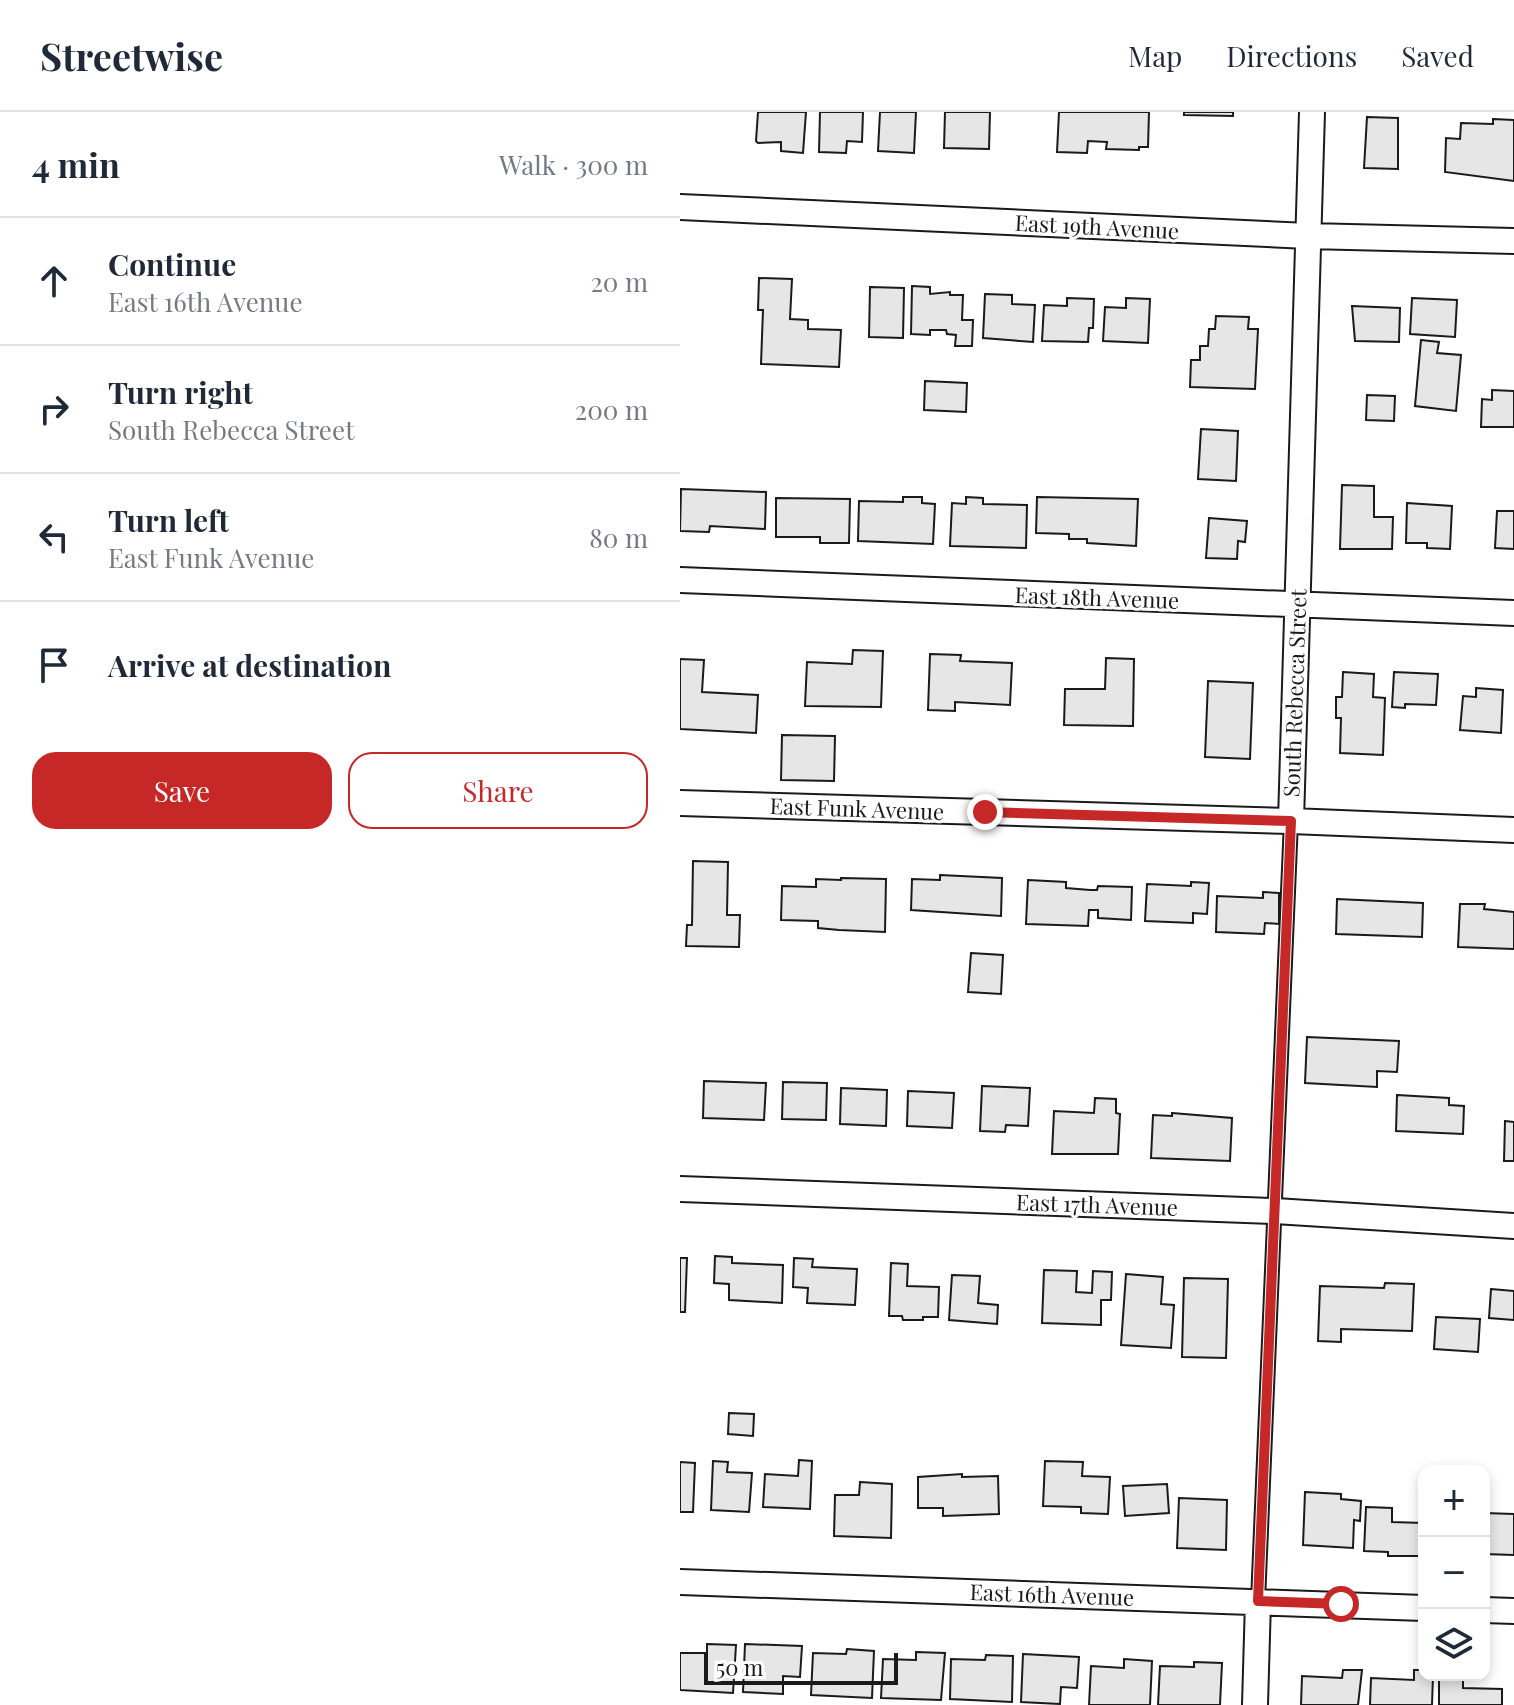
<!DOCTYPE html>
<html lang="en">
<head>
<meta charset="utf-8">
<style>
	body { margin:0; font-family:"Playfair Display",serif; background:#f2f2f3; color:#1f2937 }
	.controls { position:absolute; right:24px; bottom:24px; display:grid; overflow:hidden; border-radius:16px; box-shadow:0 4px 12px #0003 }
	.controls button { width:72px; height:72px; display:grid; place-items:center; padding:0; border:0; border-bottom:2px solid #e0e1e3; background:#fff; color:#1f2937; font:40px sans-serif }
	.scale { position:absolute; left:24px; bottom:20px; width:194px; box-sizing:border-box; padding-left:8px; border:4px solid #1a1a1a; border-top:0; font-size:22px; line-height:28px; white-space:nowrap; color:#1a1a1a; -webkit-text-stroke:6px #fff; paint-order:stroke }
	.stop { position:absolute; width:24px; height:24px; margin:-18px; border:6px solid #c62828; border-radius:50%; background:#fff }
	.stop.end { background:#c62828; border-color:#fff; box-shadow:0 2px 8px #0008 }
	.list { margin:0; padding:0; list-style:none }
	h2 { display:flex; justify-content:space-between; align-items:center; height:104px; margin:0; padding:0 32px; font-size:34px }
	h2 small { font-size:26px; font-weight:400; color:#747a83 }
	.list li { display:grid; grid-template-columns:52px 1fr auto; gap:24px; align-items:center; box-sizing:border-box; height:128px; padding:0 32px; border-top:2px solid #e0e1e3 }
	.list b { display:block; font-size:30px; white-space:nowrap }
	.list p { margin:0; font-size:26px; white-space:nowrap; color:#747a83 }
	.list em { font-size:26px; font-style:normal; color:#747a83 }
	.actions { display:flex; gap:16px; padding:24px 32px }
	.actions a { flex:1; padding:18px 0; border:2px solid #c62828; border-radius:24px; text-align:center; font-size:28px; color:#c62828 }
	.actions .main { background:#c62828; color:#fff }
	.icon { flex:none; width:44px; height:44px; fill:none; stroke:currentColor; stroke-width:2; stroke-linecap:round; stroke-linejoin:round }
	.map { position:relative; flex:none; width:834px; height:1593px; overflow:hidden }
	header { display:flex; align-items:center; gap:48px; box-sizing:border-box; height:112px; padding:0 40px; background:#fff; border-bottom:2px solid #e0e1e3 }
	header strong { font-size:38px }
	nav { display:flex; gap:44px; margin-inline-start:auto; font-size:28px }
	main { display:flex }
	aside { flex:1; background:#fff }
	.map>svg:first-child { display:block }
</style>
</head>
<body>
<header>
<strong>Streetwise</strong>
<nav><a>Map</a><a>Directions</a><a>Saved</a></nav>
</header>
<main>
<aside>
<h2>4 min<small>Walk · 300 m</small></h2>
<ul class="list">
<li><svg class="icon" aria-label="ahead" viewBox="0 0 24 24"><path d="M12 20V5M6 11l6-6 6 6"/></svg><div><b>Continue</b><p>East 16th Avenue</p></div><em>20 m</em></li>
<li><svg class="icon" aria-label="right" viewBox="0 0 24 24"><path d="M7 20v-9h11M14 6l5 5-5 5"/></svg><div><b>Turn right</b><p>South Rebecca Street</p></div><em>200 m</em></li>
<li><svg class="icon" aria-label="left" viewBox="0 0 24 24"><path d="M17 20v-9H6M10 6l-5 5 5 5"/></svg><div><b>Turn left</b><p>East Funk Avenue</p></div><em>80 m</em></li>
<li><svg class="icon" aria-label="arrive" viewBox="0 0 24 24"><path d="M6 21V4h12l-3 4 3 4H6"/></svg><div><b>Arrive at destination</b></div></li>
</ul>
<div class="actions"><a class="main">Save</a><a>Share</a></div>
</aside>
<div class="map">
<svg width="834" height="1593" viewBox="0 0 834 1593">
	<rect width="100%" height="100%" fill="#fff"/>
	<!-- building -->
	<path fill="#e6e6e6" stroke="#1a1a1a" stroke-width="2" d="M78,0H126L123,41L101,39V30L78,31L76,29Z
		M140,0H183L182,30L167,29L166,41L139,40Z
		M200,0H236L234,41L198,39Z
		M265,0H310L309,37L264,36Z
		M379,0H469L468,35H459V38L426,37L427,30L408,29L407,41L377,40Z
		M504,0H553V4L504,3Z
		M687,5L718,6V57L684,56Z
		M813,7L834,8V69L765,60L766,26L780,27L781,11L813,12Z
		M79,166L112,167L110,207L128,208V217L161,218L159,255L81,252L83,198H78Z
		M232,174L250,175V182L270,180V183H283L282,208H293L292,234H275L276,223L267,222L266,218H250V223L231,222Z
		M190,175L224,176L223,226L189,225Z
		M305,182L332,183V192L355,193L353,230L303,226Z
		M387,186L414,187L413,216H409L408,230L362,229L364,193L387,194Z
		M446,186L470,187L468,231L423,229L425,195L446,196Z
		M732,186L777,188L775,225L730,222Z
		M672,194L720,196L719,230L675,229Z
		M536,204L569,205L568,217H578L575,277L510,275L511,248H520V234H528L529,217H535Z
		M741,228L759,230L757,241L781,243L776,299L735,294Z
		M245,269L287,271L286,300L244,298Z
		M812,278L834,279V315H801L802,287L812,288Z
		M687,283L715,284L714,309L686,308Z
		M521,317L558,319L556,369L518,367Z
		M662,373L694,374V405H713L712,437H660Z
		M1,377L86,380L85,417L30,414L29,420L0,419Z
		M223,385H242V391L255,392L253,432L178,429L179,389L223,390Z
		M286,385L303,386V392L347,393L346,436L270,434L272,391L286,392Z
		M357,385L458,387L456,434L407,431V427H389V422L356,421Z
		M96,386L170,387L169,431H140V425H96Z
		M727,391L772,394L770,437L747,436V431H726Z
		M817,399H834V437L815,436Z
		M529,406L567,409L565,430L558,429L557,447L526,446Z
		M173,538L203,539L201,595L125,594L127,550L172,552Z
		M250,542L281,543L280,549L332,551L330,593L275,590V599L248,598Z
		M426,546L454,547L453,614L384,613L385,577H425Z
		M0,547L24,548L22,580L78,583L76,621L0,617Z
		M663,560L694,562L693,585L705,586L703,643L660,641L661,606H656V585H662Z
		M714,560L758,562L756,593L725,592V596L712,595Z
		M528,569L573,571L570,647L525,645Z
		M796,576L823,578L821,621L780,618L783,584L796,585Z
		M102,623L155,624L154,669L101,668Z
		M13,749L48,750L47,803H60L59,835L6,834L7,813H12Z
		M260,763L322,766L321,804L231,798L232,767L260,768Z
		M161,766L206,767L205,820L159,818L138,816V809L101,808L102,774L136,775V767L161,768Z
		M348,768L386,770V776L410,778H417L418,774L452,775L451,808L418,806V798H409L408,814L346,812Z
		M511,770L529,771L527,802L513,801V811L465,809L467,772L511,774Z
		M583,780L599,781V812L585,811L584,822L536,820L537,784L583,786Z
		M657,787L743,791L742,825L656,822Z
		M780,792H805L804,797L834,800V837L778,835Z
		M291,841L323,843L321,882L288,880Z
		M627,925L719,929L717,960L697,959V975L625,971Z
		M24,969L86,971L84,1008L23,1006Z
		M103,970L147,971L146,1008L102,1007Z
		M302,974L350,976L348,1014L326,1013L325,1020L300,1019Z
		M161,976L207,978L206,1014L160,1012Z
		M228,979L274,981L272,1016L227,1014Z
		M717,983L769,986V993L784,994L783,1022L716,1019Z
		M415,986L436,987V1001L440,1002L438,1042H372L374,999L414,1001Z
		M492,1001L552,1006L550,1049L471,1046L473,1003L492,1004Z
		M825,1009L834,1010V1049H824Z
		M35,1144L52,1145V1151L103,1153L102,1191L49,1188V1172L34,1171Z
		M0,1146H7L5,1200H0Z
		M114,1146L133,1147L132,1155L177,1157L175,1193L127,1191L128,1176L113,1175Z
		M211,1151L228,1152L227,1174L259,1175L258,1205H243V1208H223L222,1204H209Z
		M364,1158L397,1159L396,1180L412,1181L413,1159L432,1160L431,1188H421V1213L362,1211Z
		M446,1162L483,1165L481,1192L494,1193L491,1236L441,1233Z
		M272,1163L300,1164L298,1191L318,1193L317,1212L269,1208Z
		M504,1166L548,1167L546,1246L502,1245Z
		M705,1171L734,1172L732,1219L661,1217V1230L638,1229L640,1174L704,1176Z
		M811,1177L834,1179V1208L809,1206Z
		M756,1205L800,1207L798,1240L754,1237Z
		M49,1301L74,1302L73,1324L48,1322Z
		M119,1348L132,1349L130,1397L83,1395L85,1362L118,1364Z
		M33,1349L48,1350L47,1360L72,1361L69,1400L31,1398Z
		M365,1349L403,1350L402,1364L430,1365L428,1402L401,1401V1395L363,1394Z
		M0,1350L15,1351L13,1400H0Z
		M282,1362V1365L318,1364L319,1402L263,1404V1396H238V1365Z
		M180,1370L212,1372L211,1426L154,1424L155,1383H179Z
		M487,1372L489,1401L445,1404L443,1374Z
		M625,1380L661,1382V1387L681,1389L680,1409L674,1408L673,1436L623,1433Z
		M499,1386L547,1388L546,1438L497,1436Z
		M686,1395L712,1396V1410L744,1411V1444H708V1440L684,1439Z
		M804,1401L834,1402V1443L804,1442Z
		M27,1532L56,1533L53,1581L0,1578V1541H27Z
		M65,1532L122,1534L120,1565L103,1564V1582L63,1580Z
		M167,1537L194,1539L192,1586L131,1583L133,1541L166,1542Z
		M236,1540L265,1541L261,1588L201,1586L203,1547L236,1548Z
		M343,1542L399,1545L397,1576L381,1575L380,1592L341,1590Z
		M306,1543L333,1544L332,1590L270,1587L271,1547L305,1548Z
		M444,1547L472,1549L470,1593H409L411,1554L444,1556Z
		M514,1550L542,1551L540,1593H478L480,1554L514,1555Z
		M663,1558H682L678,1593H621L622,1564L662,1566Z
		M734,1558H744V1563H753L752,1593H690L691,1566L734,1568Z
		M759,1563H783V1576L822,1577V1593H759Z"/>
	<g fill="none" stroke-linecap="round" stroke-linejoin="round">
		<!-- lane casing -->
		<g stroke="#1a1a1a" stroke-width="16">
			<path id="lane" d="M578,1489L611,709"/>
		</g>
		<!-- street casing -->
		<g stroke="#1a1a1a" stroke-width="28">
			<path id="street" d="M0,95L628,124L834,129
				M0,468L834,501
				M0,691L611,709L834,718
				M611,709L632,0
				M0,1077L595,1099L834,1114
				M0,1470L744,1496
				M804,1498L834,1499
				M575,1593L578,1489"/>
		</g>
		<!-- lane -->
		<use href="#lane" stroke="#fff" stroke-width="12"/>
		<!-- street -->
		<use href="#street" stroke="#fff" stroke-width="24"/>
	</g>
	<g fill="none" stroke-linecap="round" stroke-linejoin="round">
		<!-- route -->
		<path stroke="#c62828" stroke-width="10" d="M305,700L611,709L578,1489L661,1492"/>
	</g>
	<g text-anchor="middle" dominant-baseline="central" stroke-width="6" stroke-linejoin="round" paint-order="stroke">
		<!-- street labels -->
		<g font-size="22" fill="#1a1a1a" stroke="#fff">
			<text transform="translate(417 114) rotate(3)">East 19th Avenue</text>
			<text transform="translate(417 485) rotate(2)">East 18th Avenue</text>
			<text transform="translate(614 581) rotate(-88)">South Rebecca Street</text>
			<text transform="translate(177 696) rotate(2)">East Funk Avenue</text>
			<text transform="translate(417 1092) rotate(2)">East 17th Avenue</text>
			<text transform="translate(372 1482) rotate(2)">East 16th Avenue</text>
		</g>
	</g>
</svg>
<div class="controls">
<button>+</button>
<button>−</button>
<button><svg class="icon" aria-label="layers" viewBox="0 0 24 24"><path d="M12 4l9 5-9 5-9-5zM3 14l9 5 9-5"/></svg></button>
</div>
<div class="scale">50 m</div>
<div class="stop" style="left:661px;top:1492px"></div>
<div class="stop end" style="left:305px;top:700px"></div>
</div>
</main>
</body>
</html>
